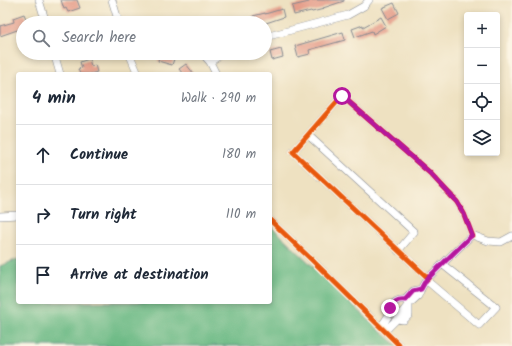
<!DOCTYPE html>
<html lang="en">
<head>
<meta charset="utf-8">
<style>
	body { margin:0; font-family:Kalam,sans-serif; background:#f6f6f7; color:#1f2937 }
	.controls { position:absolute; right:12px; top:12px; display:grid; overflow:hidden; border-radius:4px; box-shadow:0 2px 6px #0003 }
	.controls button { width:36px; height:36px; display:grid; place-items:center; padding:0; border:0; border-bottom:1px solid #e0e1e3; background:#fff; color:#1f2937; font:20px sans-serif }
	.stop { position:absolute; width:12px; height:12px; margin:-9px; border:3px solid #b5179e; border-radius:50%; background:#fff }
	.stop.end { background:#b5179e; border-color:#fff; box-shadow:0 1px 4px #0008 }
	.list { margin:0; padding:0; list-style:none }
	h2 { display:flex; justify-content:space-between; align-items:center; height:52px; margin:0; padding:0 16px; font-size:17px }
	h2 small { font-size:13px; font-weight:400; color:#747a83 }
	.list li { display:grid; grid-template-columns:26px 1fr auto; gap:12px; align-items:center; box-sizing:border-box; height:60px; padding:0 16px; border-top:1px solid #e0e1e3 }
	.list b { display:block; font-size:15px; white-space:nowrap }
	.list em { font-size:13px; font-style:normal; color:#747a83 }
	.icon { flex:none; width:22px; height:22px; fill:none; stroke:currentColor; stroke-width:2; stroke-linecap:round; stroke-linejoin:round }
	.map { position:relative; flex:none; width:512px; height:346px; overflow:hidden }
	.search { position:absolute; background:#fff; box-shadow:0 2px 6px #0003; left:16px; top:16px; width:256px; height:44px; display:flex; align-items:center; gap:10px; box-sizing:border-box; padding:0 14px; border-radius:22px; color:#747a83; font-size:15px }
	.panel { position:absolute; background:#fff; box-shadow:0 2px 6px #0003; left:16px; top:72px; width:256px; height:232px; border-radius:4px }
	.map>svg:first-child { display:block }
</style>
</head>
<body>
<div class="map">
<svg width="512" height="346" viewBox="0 0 512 346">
	<rect width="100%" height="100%" fill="#fcf5e5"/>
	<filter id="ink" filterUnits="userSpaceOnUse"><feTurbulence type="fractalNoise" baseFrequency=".025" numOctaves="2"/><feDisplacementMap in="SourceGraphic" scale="8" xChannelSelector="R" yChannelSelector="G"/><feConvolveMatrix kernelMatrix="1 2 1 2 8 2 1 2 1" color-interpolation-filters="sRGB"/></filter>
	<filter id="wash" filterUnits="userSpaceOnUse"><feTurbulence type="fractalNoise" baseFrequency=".012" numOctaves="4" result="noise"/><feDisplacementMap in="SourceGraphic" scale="16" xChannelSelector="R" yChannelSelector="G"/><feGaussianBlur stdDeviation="0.9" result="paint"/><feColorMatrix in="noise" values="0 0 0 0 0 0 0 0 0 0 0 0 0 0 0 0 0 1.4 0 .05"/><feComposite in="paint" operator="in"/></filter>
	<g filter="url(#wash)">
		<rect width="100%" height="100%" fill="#eee1c1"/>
		<!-- forest -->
		<path fill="#6bb984" stroke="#437471" d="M270,225L377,328L398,346H0V266L18,259V302H270Z"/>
		<g id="blocks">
			<!-- building -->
			<path fill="#e59e8a" d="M61,0H77L80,8L68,12L66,8L64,9Z
				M312,0H344V1L323,8L324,9L312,12L311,11L294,15L292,6L309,2V1Z
				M394,3L399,13L388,19L382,8Z
				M282,9L284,17L266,23H240V21L253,18V16L265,13V14Z
				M24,14L28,23H23V28L0,36V26L14,22L13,18Z
				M381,17L386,26L373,34L372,31L355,37L352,29L363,25V27Z
				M343,32L345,40L309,50L310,54L298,57L295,46Z
				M281,49L283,57L272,60L270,52Z
				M160,53L175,56L172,65L158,61Z
				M89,59L91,66L95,65L97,72L90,74H80L78,69L82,68L80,62Z
				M186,64L194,74H183L179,69Z"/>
		</g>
	</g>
	<g filter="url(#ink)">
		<use href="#blocks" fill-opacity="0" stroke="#848890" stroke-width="1"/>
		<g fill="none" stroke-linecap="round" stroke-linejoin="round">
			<!-- minor casing -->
			<g stroke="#848890" stroke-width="8">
				<path id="minor" d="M39,0L46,23
					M112,0L119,23
					M265,37L348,15L364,6L369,0
					M54,53L60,74
					M129,53L138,74
					M202,53L210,62L216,74
					M210,62L223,53
					M308,135L414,232L398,251
					M0,216L18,215
					M270,220L314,262L400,346
					M472,235L488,241L501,242L512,236
					M428,278L293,152L342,96L430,173L457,202L464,214L472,235
					M426,280L479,325L496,307L442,264
					M397,319L409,304L407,302
					M381,327L391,312L390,308C394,302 397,299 405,300L413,291L421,289
					M385,331L397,319L404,320L409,315V304L418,296L421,289L426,280L472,235"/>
			</g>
			<!-- minor -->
			<use href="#minor" stroke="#fff" stroke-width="7"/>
			<!-- cycleway casing -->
			<g stroke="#fcf5e5" stroke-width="8">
				<path id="cycleway" d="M270,220L314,262L400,346
					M428,278L293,152L342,96L430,173L457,202L464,214L472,235"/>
			</g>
			<!-- cycleway -->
			<use href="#cycleway" stroke="#e8590c" stroke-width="5"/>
		</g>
	</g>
	<g fill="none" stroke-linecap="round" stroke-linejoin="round" filter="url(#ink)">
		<!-- route -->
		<path stroke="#b5179e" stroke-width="5" d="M342,96L430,173L457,202L464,214L472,235L426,280L421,289L413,291L405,300C397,299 394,302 390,308"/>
	</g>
</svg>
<div class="controls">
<button>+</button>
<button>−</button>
<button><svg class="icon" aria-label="locate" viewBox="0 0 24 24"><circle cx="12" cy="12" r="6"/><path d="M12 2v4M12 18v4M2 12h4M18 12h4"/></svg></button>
<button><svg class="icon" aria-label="layers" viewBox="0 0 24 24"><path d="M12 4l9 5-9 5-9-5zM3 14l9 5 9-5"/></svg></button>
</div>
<div class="stop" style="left:342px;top:96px"></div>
<div class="stop end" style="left:390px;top:308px"></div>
<div class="search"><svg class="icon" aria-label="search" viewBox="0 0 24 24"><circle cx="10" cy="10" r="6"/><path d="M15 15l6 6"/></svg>Search here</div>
<section class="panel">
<h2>4 min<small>Walk · 290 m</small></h2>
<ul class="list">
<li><svg class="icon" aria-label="ahead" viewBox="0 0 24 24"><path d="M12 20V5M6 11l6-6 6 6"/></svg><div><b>Continue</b></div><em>180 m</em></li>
<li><svg class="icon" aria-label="right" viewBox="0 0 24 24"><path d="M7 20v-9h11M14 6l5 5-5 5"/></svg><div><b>Turn right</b></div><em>110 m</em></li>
<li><svg class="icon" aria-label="arrive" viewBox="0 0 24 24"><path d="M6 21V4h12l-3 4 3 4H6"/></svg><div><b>Arrive at destination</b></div></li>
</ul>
</section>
</div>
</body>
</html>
